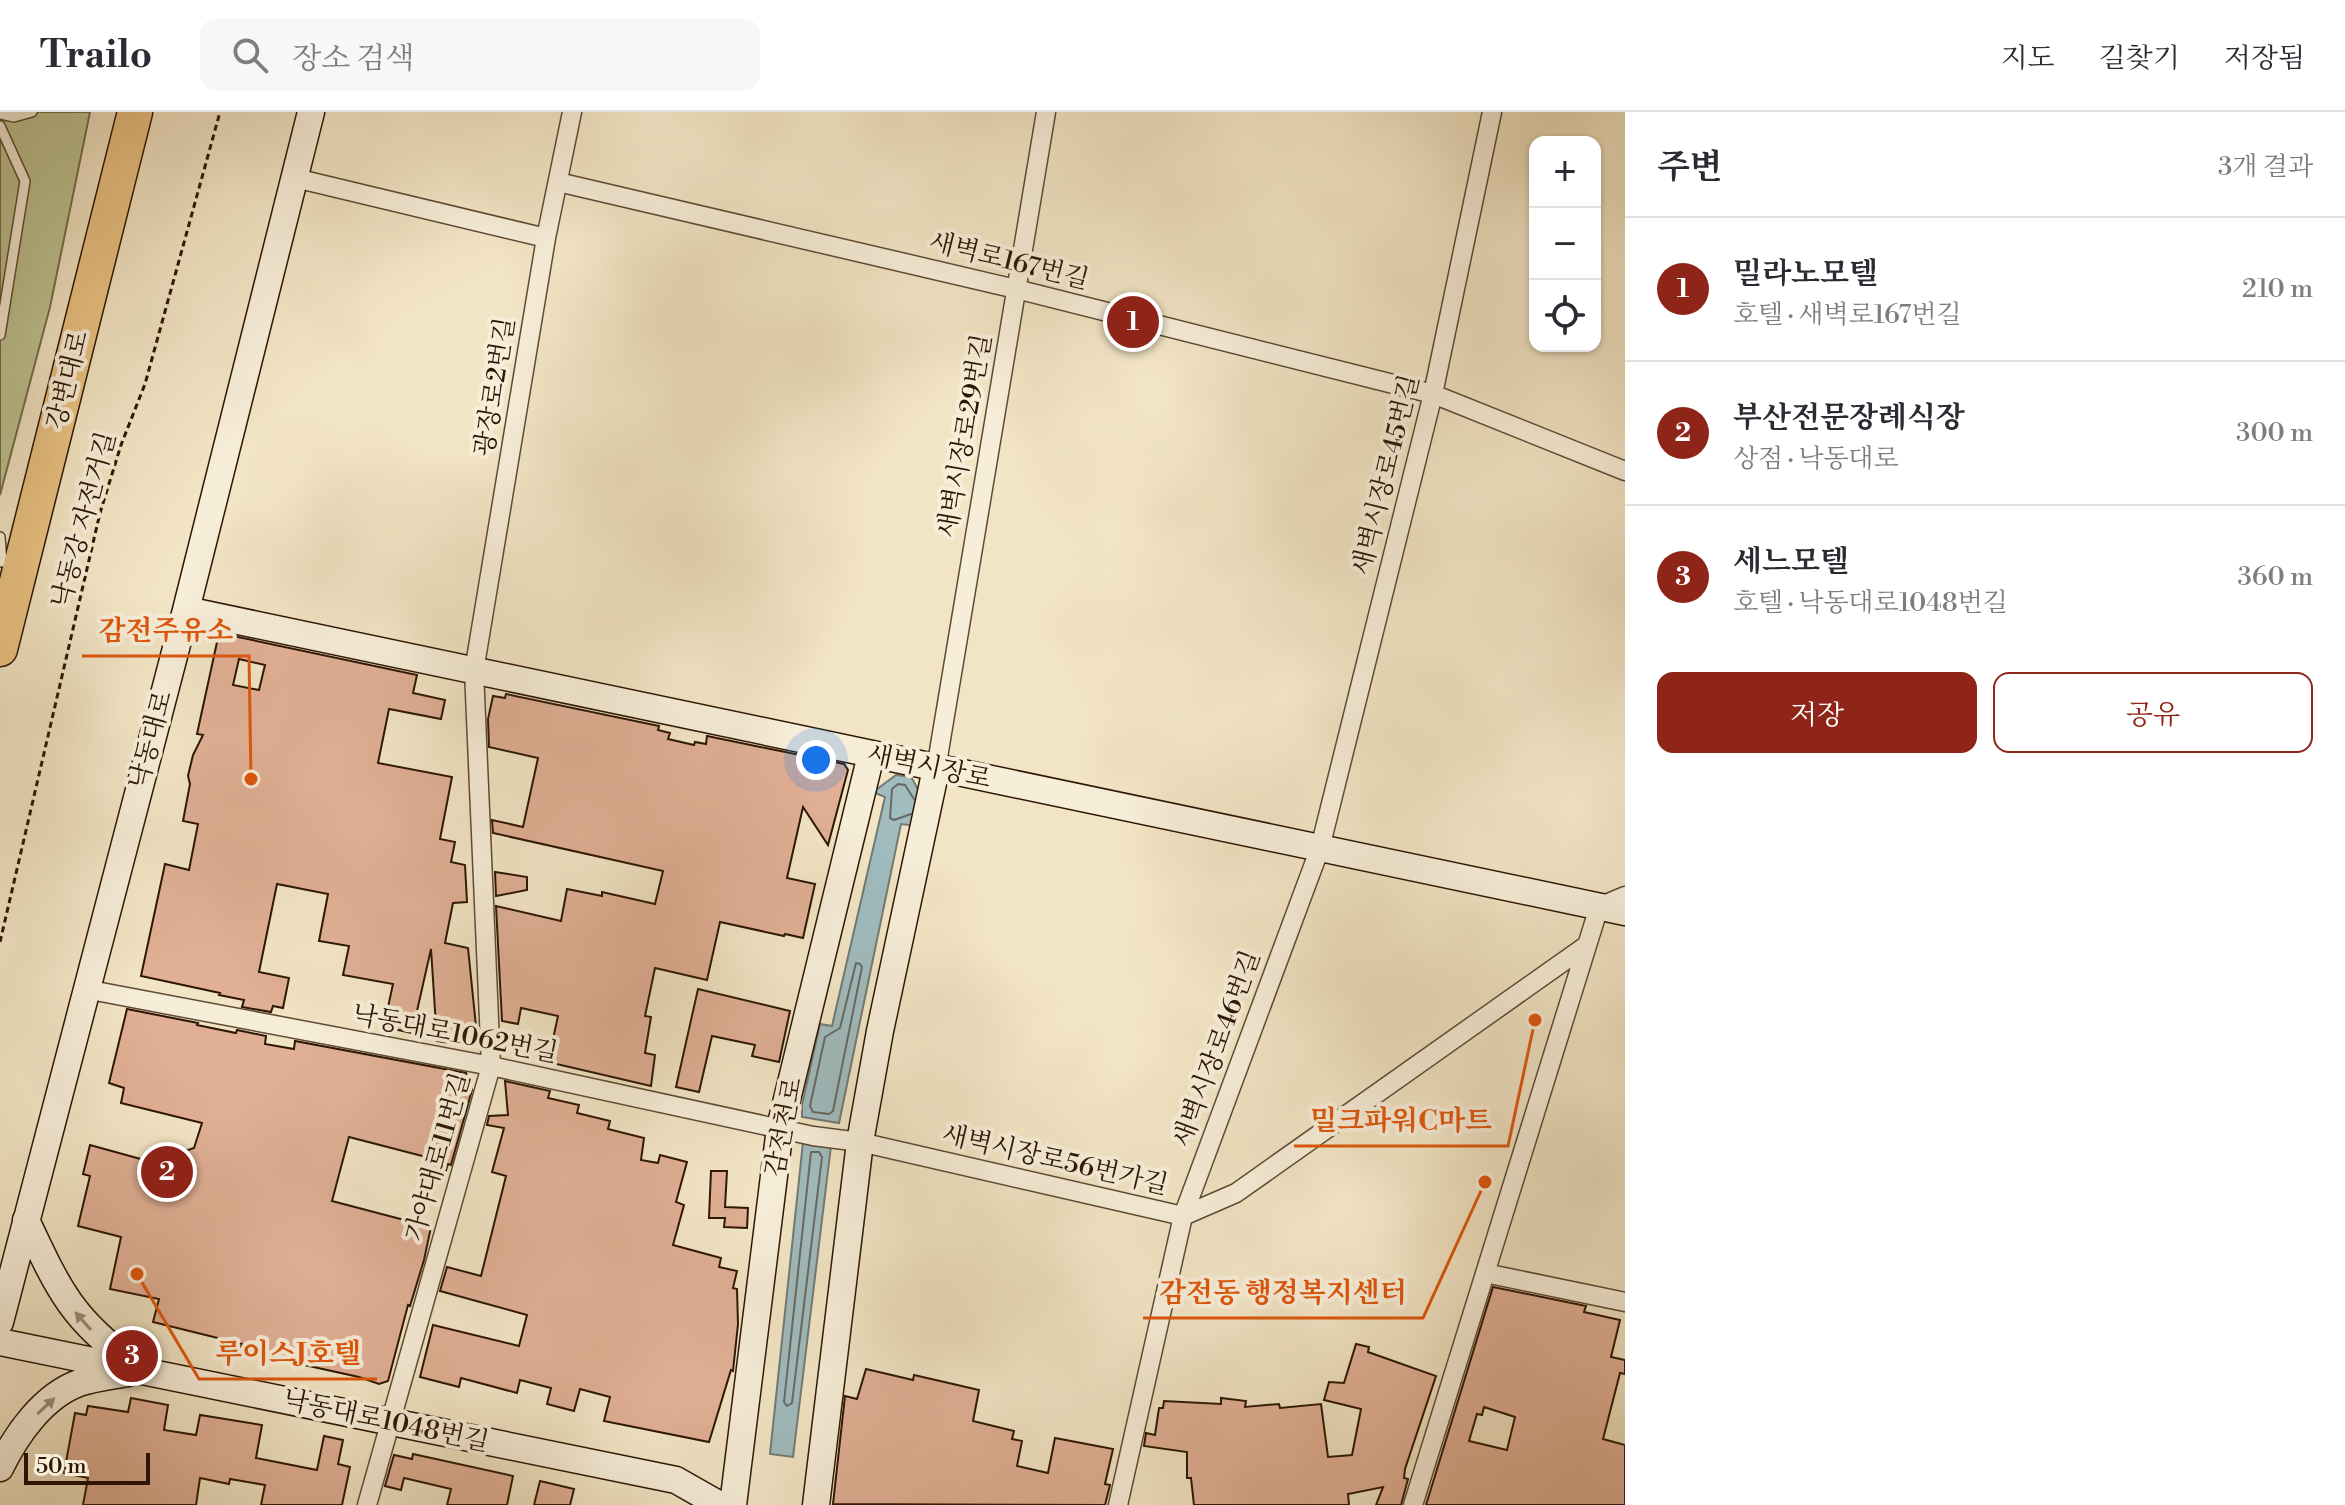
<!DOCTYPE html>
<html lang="ko">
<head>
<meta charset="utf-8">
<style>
	body { margin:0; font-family:"Libre Bodoni","Noto Serif KR",serif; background:#f7f7f7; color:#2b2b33 }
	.controls { position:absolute; right:24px; top:24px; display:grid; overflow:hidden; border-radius:16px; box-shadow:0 2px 6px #0004 }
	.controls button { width:72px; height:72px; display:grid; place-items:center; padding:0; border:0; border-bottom:2px solid #e1e1e2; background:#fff; color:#2b2b33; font:40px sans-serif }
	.scale { position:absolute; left:24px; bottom:20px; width:126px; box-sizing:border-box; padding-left:8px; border:4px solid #2d1604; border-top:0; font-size:22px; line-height:28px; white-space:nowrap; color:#2d1604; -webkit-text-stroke:6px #f7eed9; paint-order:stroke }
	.you { position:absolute; left:816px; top:648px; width:28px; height:28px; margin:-20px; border:6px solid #fff; border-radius:50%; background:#1a73e8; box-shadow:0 0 0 12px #1a73e833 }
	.badge { display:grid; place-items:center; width:52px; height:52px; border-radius:50%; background:#8f2418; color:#fff; font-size:26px; font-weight:700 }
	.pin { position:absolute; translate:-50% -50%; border:4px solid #fff; box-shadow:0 2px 8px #0006 }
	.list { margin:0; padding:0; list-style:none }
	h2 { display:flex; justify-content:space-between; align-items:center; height:104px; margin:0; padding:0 32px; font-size:34px }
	h2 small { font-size:26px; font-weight:400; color:#7c7c81 }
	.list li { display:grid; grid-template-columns:52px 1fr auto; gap:24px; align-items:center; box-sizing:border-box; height:144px; padding:0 32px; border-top:2px solid #e1e1e2 }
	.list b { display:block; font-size:30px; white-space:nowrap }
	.list p { margin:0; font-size:26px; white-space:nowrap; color:#7c7c81 }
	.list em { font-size:26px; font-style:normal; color:#7c7c81 }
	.actions { display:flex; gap:16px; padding:24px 32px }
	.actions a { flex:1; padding:18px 0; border:2px solid #8f2418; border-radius:16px; text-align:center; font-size:28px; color:#8f2418 }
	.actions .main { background:#8f2418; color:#fff }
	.icon { flex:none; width:44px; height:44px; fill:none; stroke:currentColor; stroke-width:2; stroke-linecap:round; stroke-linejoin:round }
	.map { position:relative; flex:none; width:1625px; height:1393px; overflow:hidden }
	header { display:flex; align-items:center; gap:48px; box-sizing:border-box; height:112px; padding:0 40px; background:#fff; border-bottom:2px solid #e1e1e2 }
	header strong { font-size:38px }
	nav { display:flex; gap:44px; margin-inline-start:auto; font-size:28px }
	.search { width:560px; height:72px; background:#f7f7f7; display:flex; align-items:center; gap:20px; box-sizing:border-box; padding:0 28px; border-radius:16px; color:#7c7c81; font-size:30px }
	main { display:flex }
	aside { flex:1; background:#fff }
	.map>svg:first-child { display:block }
</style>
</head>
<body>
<header>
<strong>Trailo</strong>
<div class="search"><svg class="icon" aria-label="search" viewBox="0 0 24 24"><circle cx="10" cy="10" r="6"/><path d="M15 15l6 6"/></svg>장소 검색</div>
<nav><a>지도</a><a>길찾기</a><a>저장됨</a></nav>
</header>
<main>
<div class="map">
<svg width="1625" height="1393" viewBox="0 0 1625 1393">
	<rect width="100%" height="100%" fill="#f2e5c5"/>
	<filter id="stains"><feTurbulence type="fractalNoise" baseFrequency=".0025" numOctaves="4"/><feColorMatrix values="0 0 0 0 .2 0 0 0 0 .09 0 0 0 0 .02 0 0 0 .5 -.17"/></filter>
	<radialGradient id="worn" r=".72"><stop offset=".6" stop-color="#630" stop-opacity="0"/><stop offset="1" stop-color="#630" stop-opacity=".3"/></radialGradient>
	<!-- green -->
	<path fill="#bdc392" stroke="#756c4b" stroke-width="2" d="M0,0H90L50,195L0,383Z"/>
	<!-- water -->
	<path fill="#a0bcbf" stroke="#727a74" stroke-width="2" d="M896,663L911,665L923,686L916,714L901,712L839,1011L802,1005V993L820,912L832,914L885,685L873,680Z
		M803,1030L831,1034L793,1345L770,1342Z"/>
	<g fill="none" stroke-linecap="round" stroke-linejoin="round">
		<!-- shore -->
		<path stroke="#666962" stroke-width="2" d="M911,702L894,708L890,706L892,677L898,672L905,673L914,687
			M856,851L860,852L862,855L833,999L829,1002L813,1000L810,994L825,925L840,916Z
			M811,1040H819L822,1045L792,1291L787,1294L784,1290Z"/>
	</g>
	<!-- building -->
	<path fill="#e0af95" stroke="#2d1604" stroke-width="2" fill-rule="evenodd" d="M219,521L417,563L413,581L445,588L441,607L389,597L378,651L452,665L440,727L455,730L451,750L465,753L467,790L453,791L445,831L468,836L477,924L467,934L437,929L431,837L412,921L389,916L390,910L385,909L393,872L343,863L349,834L319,829L328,782L277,772L259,860L289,866L283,896L273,894L271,900L242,895L244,888L219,883L220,881L141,864L165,752L189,758L198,712L183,709L190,672L188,664L193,643L203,623L197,622ZM239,547L265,553L259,578L233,573Z
		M506,582L659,614L658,618L670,621L668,627L694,633L695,630L706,632L707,624L844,652L848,658L828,733L803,695L787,766L815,772L803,826L785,822L784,824L720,810L707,868L655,856L645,904L651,905L645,941L655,943L651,974L548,950L558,904L521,896L518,912L502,909L496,794L561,809L567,777L602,784V780L655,792L663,759L493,721L492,708L523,715L538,646L489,635L488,607L493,584L505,586Z
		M495,760L527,765V778L496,784Z
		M698,877L790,899L779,950L752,944L755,933L712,924L699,980L676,975Z
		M127,897L198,911L197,913L236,921L237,918L266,924L265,932L294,937L295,929L466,961L472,978L451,1053L448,1052L443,1068L425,1063L430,1046L349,1025L332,1089L431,1115L424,1148L410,1194L408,1193L388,1269L379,1272L359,1265L240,1239L242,1232L153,1210L159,1187L110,1177L121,1125L78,1114L90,1064L83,1062L90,1033L177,1057L185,1039L194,1036L202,1011L121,991L124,976L109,971Z
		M505,969L550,979L548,986L579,993L577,1001L610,1009L608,1017L644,1026L641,1048L658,1051L660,1043L687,1050L676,1090L684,1093L673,1133L721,1146L719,1155L737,1159L733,1176L737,1177L738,1212L733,1259L731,1258L709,1330L604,1309L610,1285L580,1277L574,1299L547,1292L551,1276L520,1268L517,1281L461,1266L459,1275L420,1265L433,1213L519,1234L527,1203L440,1179L447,1155L481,1164L506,1064L492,1060L504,1016L487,1013L489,1004L508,1003Z
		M711,1059H727L725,1095L748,1096L747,1116L724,1115L725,1106H709Z
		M1493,1175L1586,1194L1584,1200L1620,1208L1611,1245L1625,1248V1262L1620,1261L1603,1327L1625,1333V1393H1426ZM1484,1295L1515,1305L1507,1338L1469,1329L1477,1302L1482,1303Z
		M1356,1232L1369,1235L1368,1240L1436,1264L1405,1357L1404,1366L1408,1367L1401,1393H1376L1383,1375L1348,1382L1349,1393H1194L1191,1366H1187V1340L1144,1334L1146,1321L1155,1323L1159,1296H1163L1164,1289L1221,1292V1286L1246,1289L1245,1295L1279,1292L1280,1296L1321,1292L1328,1345L1352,1343L1361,1297L1324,1288L1329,1270L1344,1271Z
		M866,1257L913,1268L914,1263L979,1278L973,1309L1014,1319L1012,1327L1022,1329L1017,1354L1048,1361L1055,1326L1113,1337L1105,1372L1110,1373L1105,1393L833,1392L845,1284L857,1287Z
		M131,1286L168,1293L164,1318L196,1323L200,1303L262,1313L256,1346L317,1358L324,1324L343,1328L338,1352L350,1355L342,1393H261L265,1373L230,1367L229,1372L200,1366L196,1393H83L88,1366L64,1361L75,1301L86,1303L88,1294L128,1300Z
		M413,1342L513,1364L507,1393H447L451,1377L404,1366L401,1378L385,1374L394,1343L412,1347Z
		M540,1369L574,1377L570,1393H534Z"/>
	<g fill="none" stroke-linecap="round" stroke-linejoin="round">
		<!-- lane casing -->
		<g stroke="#5e4a34" stroke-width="12">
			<path id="lane" d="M0,2L14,5L32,0
				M0,14L25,69L0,223
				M0,425L2,450"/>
		</g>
		<!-- street casing -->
		<g stroke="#5e4a34" stroke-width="21">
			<path id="street" d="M295,66L546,126
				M558,70L1016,177L1433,282L1625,359
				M936,657L1046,0
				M85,877L491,954L813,1024L860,1030L1183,1104L1236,1081L1587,833
				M1485,1161L1625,1190
				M367,1393L491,954L474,559L546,126L572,0
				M1118,1393L1183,1104L1320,736L1433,282L1492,0
				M1413,1393L1599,795L1625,784"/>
		</g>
		<!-- secondary casing -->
		<g stroke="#2d1604" stroke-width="29">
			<path id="secondary" d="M186,498L1625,800
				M26,1108C58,1176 71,1207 134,1252
				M0,1210L186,498L311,0
				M0,1230L676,1368L720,1393
				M0,1356C16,1323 43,1284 79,1271C94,1266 111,1264 128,1261
				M733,1393L780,1016L871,643
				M816,1393L860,1030L880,919L936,657"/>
		</g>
		<!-- highway casing -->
		<g stroke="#2d1604" stroke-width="37">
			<path id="highway" d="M0,537L135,0"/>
		</g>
		<!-- path -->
		<path stroke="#2d1604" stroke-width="3" stroke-dasharray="6 4" stroke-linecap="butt" d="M0,830L100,401L121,333L145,272L220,0"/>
		<!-- lane -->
		<use href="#lane" stroke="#f7eed9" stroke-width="9"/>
		<!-- street -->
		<use href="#street" stroke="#f7eed9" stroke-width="18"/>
		<!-- secondary -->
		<use href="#secondary" stroke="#f7eed9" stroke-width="26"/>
		<!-- highway -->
		<use href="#highway" stroke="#e9c282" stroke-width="34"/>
	</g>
	<!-- one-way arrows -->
	<defs><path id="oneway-solid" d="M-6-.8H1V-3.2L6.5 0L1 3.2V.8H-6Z" transform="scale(2)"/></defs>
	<g fill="#9c8d79">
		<use href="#oneway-solid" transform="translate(83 1209) rotate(-132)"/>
		<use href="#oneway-solid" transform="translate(46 1294) rotate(-43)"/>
	</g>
	<g text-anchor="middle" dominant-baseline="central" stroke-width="8" stroke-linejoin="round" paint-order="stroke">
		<!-- street labels -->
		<g font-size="26" fill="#2d1604" stroke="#f7eed9">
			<text transform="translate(1009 149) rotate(14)">새벽로167번길</text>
			<text transform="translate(68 268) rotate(-76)">강변대로</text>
			<text transform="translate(495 275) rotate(-81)">광장로2번길</text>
			<text transform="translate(965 324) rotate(-80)">새벽시장로29번길</text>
			<text transform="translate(1386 363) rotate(-76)">새벽시장로45번길</text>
			<text transform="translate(84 408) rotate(-75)">낙동강 자전거길</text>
			<text transform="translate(151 628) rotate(-75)">낙동대로</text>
			<text transform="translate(929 655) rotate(12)">새벽시장로</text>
			<text transform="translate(455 922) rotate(11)">낙동대로1062번길</text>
			<text transform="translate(1217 937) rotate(-70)">새벽시장로46번길</text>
			<text transform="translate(784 1015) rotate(-79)">감전천로</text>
			<text transform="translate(438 1045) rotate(-74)">가야대로11번길</text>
			<text transform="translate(1055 1048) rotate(13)">새벽시장로56번가길</text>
			<text transform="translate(386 1309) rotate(12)">낙동대로1048번길</text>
		</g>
	</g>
	<!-- callouts -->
	<path fill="none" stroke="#df560c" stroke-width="3" d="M251 667L249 544H82M1535 908L1508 1034H1294M1485 1070L1423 1206H1143M137 1162L199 1267H377"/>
	<g fill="#df560c" stroke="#f7eed9" stroke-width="3">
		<circle cx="251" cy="667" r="8"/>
		<circle cx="1535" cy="908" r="8"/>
		<circle cx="1485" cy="1070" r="8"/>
		<circle cx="137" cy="1162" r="8"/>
	</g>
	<g font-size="28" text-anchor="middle" font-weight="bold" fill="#df560c" stroke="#f7eed9" stroke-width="8" stroke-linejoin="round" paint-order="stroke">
		<text x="166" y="528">감전주유소</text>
		<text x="1401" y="1018">밀크파워C마트</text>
		<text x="1283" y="1190">감전동 행정복지센터</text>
		<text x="288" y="1251">루이스J호텔</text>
	</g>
	<rect width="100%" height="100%" filter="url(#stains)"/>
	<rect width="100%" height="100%" fill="url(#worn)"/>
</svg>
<div class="controls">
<button>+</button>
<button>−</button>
<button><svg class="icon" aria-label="locate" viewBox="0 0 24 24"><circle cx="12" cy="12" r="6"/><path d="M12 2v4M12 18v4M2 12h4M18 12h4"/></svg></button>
</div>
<div class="scale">50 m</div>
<div class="you"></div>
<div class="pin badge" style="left:1133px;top:210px">1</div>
<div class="pin badge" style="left:167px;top:1060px">2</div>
<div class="pin badge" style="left:132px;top:1244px">3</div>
</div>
<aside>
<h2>주변<small>3개 결과</small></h2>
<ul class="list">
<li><span class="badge">1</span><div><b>밀라노모텔</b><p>호텔 · 새벽로167번길</p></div><em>210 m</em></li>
<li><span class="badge">2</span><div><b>부산전문장례식장</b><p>상점 · 낙동대로</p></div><em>300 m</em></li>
<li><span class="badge">3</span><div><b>세느모텔</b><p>호텔 · 낙동대로1048번길</p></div><em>360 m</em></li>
</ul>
<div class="actions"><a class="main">저장</a><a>공유</a></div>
</aside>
</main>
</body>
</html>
